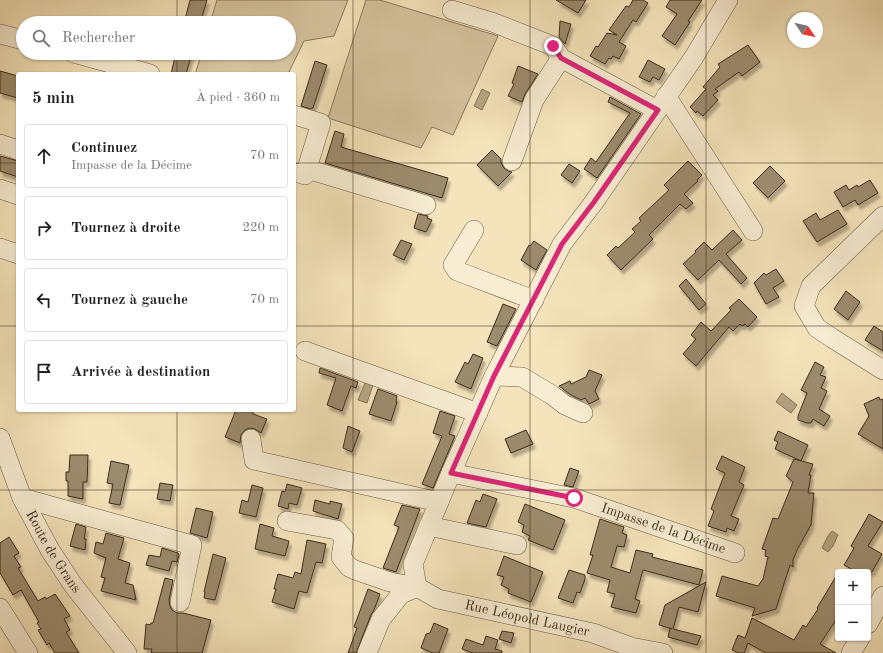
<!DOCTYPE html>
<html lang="fr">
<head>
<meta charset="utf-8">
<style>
	body { margin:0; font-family:"Old Standard TT",serif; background:#f2f2f2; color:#222 }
	.controls { position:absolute; right:12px; bottom:12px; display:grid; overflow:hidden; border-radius:4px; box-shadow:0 1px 3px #0004 }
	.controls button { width:36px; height:36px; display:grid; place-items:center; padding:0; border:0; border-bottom:1px solid #e0e0e0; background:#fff; color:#222; font:20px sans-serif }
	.compass { position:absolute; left:787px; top:12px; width:36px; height:36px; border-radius:50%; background:#fff; box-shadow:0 1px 3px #0004; rotate:124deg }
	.stop { position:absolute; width:12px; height:12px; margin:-9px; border:3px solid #db2777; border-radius:50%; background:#fff }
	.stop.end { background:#db2777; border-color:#fff; box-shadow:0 1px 4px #0008 }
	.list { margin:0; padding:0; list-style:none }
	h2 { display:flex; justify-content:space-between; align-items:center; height:52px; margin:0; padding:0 16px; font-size:17px }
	h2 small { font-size:13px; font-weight:400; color:#767676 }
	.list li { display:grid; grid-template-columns:26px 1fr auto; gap:12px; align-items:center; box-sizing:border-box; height:64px; margin:0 8px 8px; padding:0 8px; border:1px solid #e0e0e0; border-radius:4px }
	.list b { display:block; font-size:15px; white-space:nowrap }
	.list p { margin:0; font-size:13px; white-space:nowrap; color:#767676 }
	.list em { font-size:13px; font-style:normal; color:#767676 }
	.icon { flex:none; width:22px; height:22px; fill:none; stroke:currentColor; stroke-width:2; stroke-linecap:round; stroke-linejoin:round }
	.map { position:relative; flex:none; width:883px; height:653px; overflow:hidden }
	.search { position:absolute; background:#fff; box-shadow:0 1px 3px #0004; left:16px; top:16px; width:280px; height:44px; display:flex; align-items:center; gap:10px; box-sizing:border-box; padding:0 14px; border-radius:22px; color:#767676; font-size:15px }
	.panel { position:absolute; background:#fff; box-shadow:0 1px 3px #0004; left:16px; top:72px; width:280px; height:340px; border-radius:4px }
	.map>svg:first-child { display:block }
</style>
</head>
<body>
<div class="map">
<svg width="883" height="653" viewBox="0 0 883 653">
	<defs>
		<filter id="shadow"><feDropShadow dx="2.5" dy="4.5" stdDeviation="1" flood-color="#0004"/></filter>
	</defs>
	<rect width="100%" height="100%" fill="#f5e4bb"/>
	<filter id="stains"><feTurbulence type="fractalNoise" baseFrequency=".005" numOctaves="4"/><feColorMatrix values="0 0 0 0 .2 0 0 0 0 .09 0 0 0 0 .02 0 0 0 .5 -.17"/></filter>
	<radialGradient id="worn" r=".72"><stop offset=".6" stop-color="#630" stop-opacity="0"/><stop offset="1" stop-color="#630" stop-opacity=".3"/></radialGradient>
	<!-- green -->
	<path fill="#d6c5a0" stroke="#89795e" d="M217,0H348L334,36L304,41L288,74H195L202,53H289V23H210Z
		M366,0H380L498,36L453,135L432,127L421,148L328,118Z"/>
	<!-- water -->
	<path fill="#b6a685" stroke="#85765b" d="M482,89L490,93L482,110L474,106Z
		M365,383L373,385L367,403L358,400Z
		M782,393L797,405L791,413L776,402Z
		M832,531L838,535L833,546L828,552L822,548L828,536Z"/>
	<!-- building -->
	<path fill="#9c8c6e" stroke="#3c2d1b" filter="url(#shadow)" d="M190,0H207L200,23H184Z
		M556,0H586L578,13Z
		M633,0H643L648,3L636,22L633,20L619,42L626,46L619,59L613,56L611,59L609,58L605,64L590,56L596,46L598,47L607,33L617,35L609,30L626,6L629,7Z
		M670,0H702L688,21L690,22L675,45L662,36L677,14L666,7Z
		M560,21L571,24L565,44L559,37Z
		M748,45L760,62L742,76L739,72L715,89L718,91L713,95L718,100L703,116L697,111L696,113L690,107L706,89L703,87L720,67L718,64Z
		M176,53H192L186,74H171Z
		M648,60L665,69L659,80L653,77L650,82L639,77Z
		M315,61L327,65L313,108L311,109L301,106Z
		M518,66L538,74L525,94L522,102L508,96L514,84L512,83Z
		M0,71L18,76V98L0,93Z
		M610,97L641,114L597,178L584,169L591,158L596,162L630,113L608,102Z
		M335,131L344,134L341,147L448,178L442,198L325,163Z
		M492,150L501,159V163L504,168L508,171L512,172L498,186L477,165Z
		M0,156L18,161V177L0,171Z
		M688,161L702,175L697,180L698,181L684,194L693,203L686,209L680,204L649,235L653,239L621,270L607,255L616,246L618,248L635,232L632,229L641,221L639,218L669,190L664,185Z
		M569,164L580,171L572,183L561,175Z
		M770,166L785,181L768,198L753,183Z
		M870,180L878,193L858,205L855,200L843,207L834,192L846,185L849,190L857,185L858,187Z
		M838,210L847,224L817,242L803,221L816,213L820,220Z
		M418,214L428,216L427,218L432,220L426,232L414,228Z
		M733,230L742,240L726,254L747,278L741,284L719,260L698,280L683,264L696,252L695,251L704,242L712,250Z
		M401,240L412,244L404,260L393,255Z
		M534,241L547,250L536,270L521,260L529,245L530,246Z
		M776,269L784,281L773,288L779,297L766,304L754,283L764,273L766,275Z
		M686,279L706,304L699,310L679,286Z
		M846,291L860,302L848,320L834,309Z
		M739,299L757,317L748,327L745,324L742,326L740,324L733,331L729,327L696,366L683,354L696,339L691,335L701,322L711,331L731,310L729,308Z
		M503,304L516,309L497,346L487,342Z
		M874,326L883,332V351L865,340Z
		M473,354L483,358L471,389L455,382L465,362L468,364Z
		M815,362L824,367L820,375L826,377L821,388L827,391L819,409L830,416L824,426L813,419L811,423H807L798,420V416L807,393L801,390Z
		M320,368L358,382L356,388L351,386L342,411L327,405L336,378L319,373Z
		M589,370L602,375L595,391L599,399L589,404L585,398L581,400L571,395L559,386L570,381L571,384L586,377Z
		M378,389L397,396L396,402H397L391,421L369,414Z
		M879,397L880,400L883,399V449L858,434L869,416L864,404Z
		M236,410H253V414L267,419L261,433L255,429L249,428L245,430L241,435L240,443L225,437Z
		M440,411L455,416L449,434L455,436L433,488L422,484L442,436L433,433Z
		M348,426L360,431L352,452L343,448Z
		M526,430L533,444L511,453L505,439Z
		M778,431L808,445L801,461L775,449L778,442L774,440Z
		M70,455H88L87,482H83V499L68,496V481H66V472H69Z
		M722,456L745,467L739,482L744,485L731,516L739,519L734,531L727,528L726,532L708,526L714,511L711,509L725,473L716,469Z
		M794,459L813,464L809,475H811L808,493H814L811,525L797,550L793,560V567L790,565L776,609L752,616L755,608L716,596L722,576L758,586L763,579L768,557L765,556L766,550L762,549L773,518L778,519L793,482L786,476Z
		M111,461L129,465L120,505L109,503L113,484L107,483Z
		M570,468L579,471L573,487L564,485Z
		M160,483L173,485L170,501L157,499Z
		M287,484L302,488L297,505L289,503L288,509L278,506L282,491L285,492Z
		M252,485L263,488L256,517L239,513L242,500L248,502Z
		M483,494L497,499L486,527L467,523L476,500L480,502Z
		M315,500L330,504V501L342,504L338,519L313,511Z
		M525,504L565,520L553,550L528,540L530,536L522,532L524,525L518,522Z
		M402,505L420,509L396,572L383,568L399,527L394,525Z
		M196,508L213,512L207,538L190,533Z
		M869,514L883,522L868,546L882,554L872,572H857L844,565L854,548L851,546Z
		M600,519L624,527L622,533L627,535L624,547L617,546L611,567L630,573L636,550L653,554L652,557L703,570L699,585L643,570L635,599L640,601L636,613L611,607L615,594L607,592L610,580L587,573L593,555H590Z
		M76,524L86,527L84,539H86L85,550L70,546Z
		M260,524L274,528L272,536L289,541L285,556L255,549Z
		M106,533L124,538L118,559L130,563L125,583L133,585L136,600L101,591L105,578L101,577L106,558L94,553L96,542L103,544Z
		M9,537L19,553L14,556L21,567L18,568L38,601L45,597L46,599L55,594L70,616L64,619L70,630L66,632L79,653H55L49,643L47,645L38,630L41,629L37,623L39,622L21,590L13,595L0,573V543Z
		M307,540L326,544L322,563L316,562L307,593L299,591L294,609L272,602L276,589H274L278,574L293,578L295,572L301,574Z
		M162,548L178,553L179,555L177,562L172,561L169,571L146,565L149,555L160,557Z
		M213,554L226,558L215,600L204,598L205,592H204Z
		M504,556L543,572L531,602L508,593L509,589L501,585L504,577L497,575Z
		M569,570L585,575V579L580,593L577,592L573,603L558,598Z
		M838,573V617L820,644L836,653H766L748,643L744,653H739L732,650L738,635L745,638L752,618L794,640L803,625L806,627L818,609L817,608Z
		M165,578L173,580L169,600L170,606L172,610L177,613H183L211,620L202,653H151L152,649H144L146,624L150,625L151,623H153Z
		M706,582L698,612L679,607L673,629L701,636L697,645L668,637L670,628L672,629L659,625L665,605Z
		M368,589L380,594L374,610L371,615L356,653H348L357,628L354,627Z
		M434,623L448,629L439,653H433L421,648L426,634L430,633Z
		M502,631L514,633L511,643L499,639Z
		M486,636L498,640L495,649L502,651V653H473L462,649L466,639L483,645Z"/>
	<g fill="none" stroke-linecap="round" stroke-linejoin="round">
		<!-- minor casing -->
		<g stroke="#6a5b43" stroke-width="20">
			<g id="minor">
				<path d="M452,10L492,22L553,46L561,58L657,110"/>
				<path d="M0,34L23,40"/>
				<path d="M74,53L150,74"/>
				<path d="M666,96L753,231"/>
				<path d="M294,115L321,123L305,175L299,173"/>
				<path d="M0,144L18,150"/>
				<path d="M512,161L534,100L561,58"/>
				<path d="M307,169L426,205"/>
				<path d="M0,189L18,195"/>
				<path d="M883,216L811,286L804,306L817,328L832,338L883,370"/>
				<path d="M474,230L453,265L457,271L534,300"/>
				<path d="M0,248L18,254"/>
				<path d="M305,351L478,413"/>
				<path d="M494,376L522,377L552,395L565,405L583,413"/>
				<path id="s1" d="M0,438L22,498L50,550L73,585L127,653"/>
				<path d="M251,439L254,460L439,502"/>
				<path id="s2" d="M451,473L574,498L735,553"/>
				<path d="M22,498L192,545L180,602"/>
				<path id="s3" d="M287,521L337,530L344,538L341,557L349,567L355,570L390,582L417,587L438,599L593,633L631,647L663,653"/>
				<path d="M429,526L517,545"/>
				<path d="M0,608L28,653"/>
				<path d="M868,624L883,596"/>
				<path d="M367,653L381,619L401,594L417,587L413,564L451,473L494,376L562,244L594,202L694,57L728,0"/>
				<path d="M851,653L860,638"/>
			</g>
		</g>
		<!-- minor -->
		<use href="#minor" stroke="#f8edd3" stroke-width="19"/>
	</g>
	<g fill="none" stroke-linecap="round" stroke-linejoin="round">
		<!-- route -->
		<path stroke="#db2777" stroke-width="5" d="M553,46L561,58L658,110L594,202L562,244L494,376L451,473L574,498"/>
	</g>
	<!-- grid -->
	<path fill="none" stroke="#3c2d1b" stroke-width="1" stroke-opacity="0.55" d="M177,0V23M353,0V653M530,0V653M706,0V653M177,53V74M0,163H18M294,163H883M0,326H18M294,326H883M177,410V653M0,490H883"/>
	<g text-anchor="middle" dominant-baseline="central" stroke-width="3" stroke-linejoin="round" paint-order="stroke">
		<!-- street labels -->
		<g font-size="14" fill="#3c2d1b" stroke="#f8edd3">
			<text stroke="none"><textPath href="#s2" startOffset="220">Impasse de la Décime</textPath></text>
			<text stroke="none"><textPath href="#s1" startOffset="126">Route de Grans</textPath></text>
			<text stroke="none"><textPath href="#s3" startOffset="280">Rue Léopold Laugier</textPath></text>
		</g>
	</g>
	<rect width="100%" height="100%" filter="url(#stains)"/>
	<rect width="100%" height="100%" fill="url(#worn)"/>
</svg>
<div class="controls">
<button>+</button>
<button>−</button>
</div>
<svg class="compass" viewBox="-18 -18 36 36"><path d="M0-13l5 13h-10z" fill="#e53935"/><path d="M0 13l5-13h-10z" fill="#767676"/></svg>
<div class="stop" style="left:574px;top:498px"></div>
<div class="stop end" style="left:553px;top:46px"></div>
<div class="search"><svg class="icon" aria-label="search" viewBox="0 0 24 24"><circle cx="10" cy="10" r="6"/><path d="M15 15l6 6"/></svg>Rechercher</div>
<section class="panel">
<h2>5 min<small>À pied · 360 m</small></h2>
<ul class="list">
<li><svg class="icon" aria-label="ahead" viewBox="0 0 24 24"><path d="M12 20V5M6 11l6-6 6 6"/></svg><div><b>Continuez</b><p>Impasse de la Décime</p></div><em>70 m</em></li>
<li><svg class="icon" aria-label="right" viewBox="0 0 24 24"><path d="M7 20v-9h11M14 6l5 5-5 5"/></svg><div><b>Tournez à droite</b></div><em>220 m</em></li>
<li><svg class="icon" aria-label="left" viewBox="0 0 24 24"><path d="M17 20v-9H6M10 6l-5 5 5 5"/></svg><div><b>Tournez à gauche</b></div><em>70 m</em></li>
<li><svg class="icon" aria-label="arrive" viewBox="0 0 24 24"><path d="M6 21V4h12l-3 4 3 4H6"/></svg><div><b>Arrivée à destination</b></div></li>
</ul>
</section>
</div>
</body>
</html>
